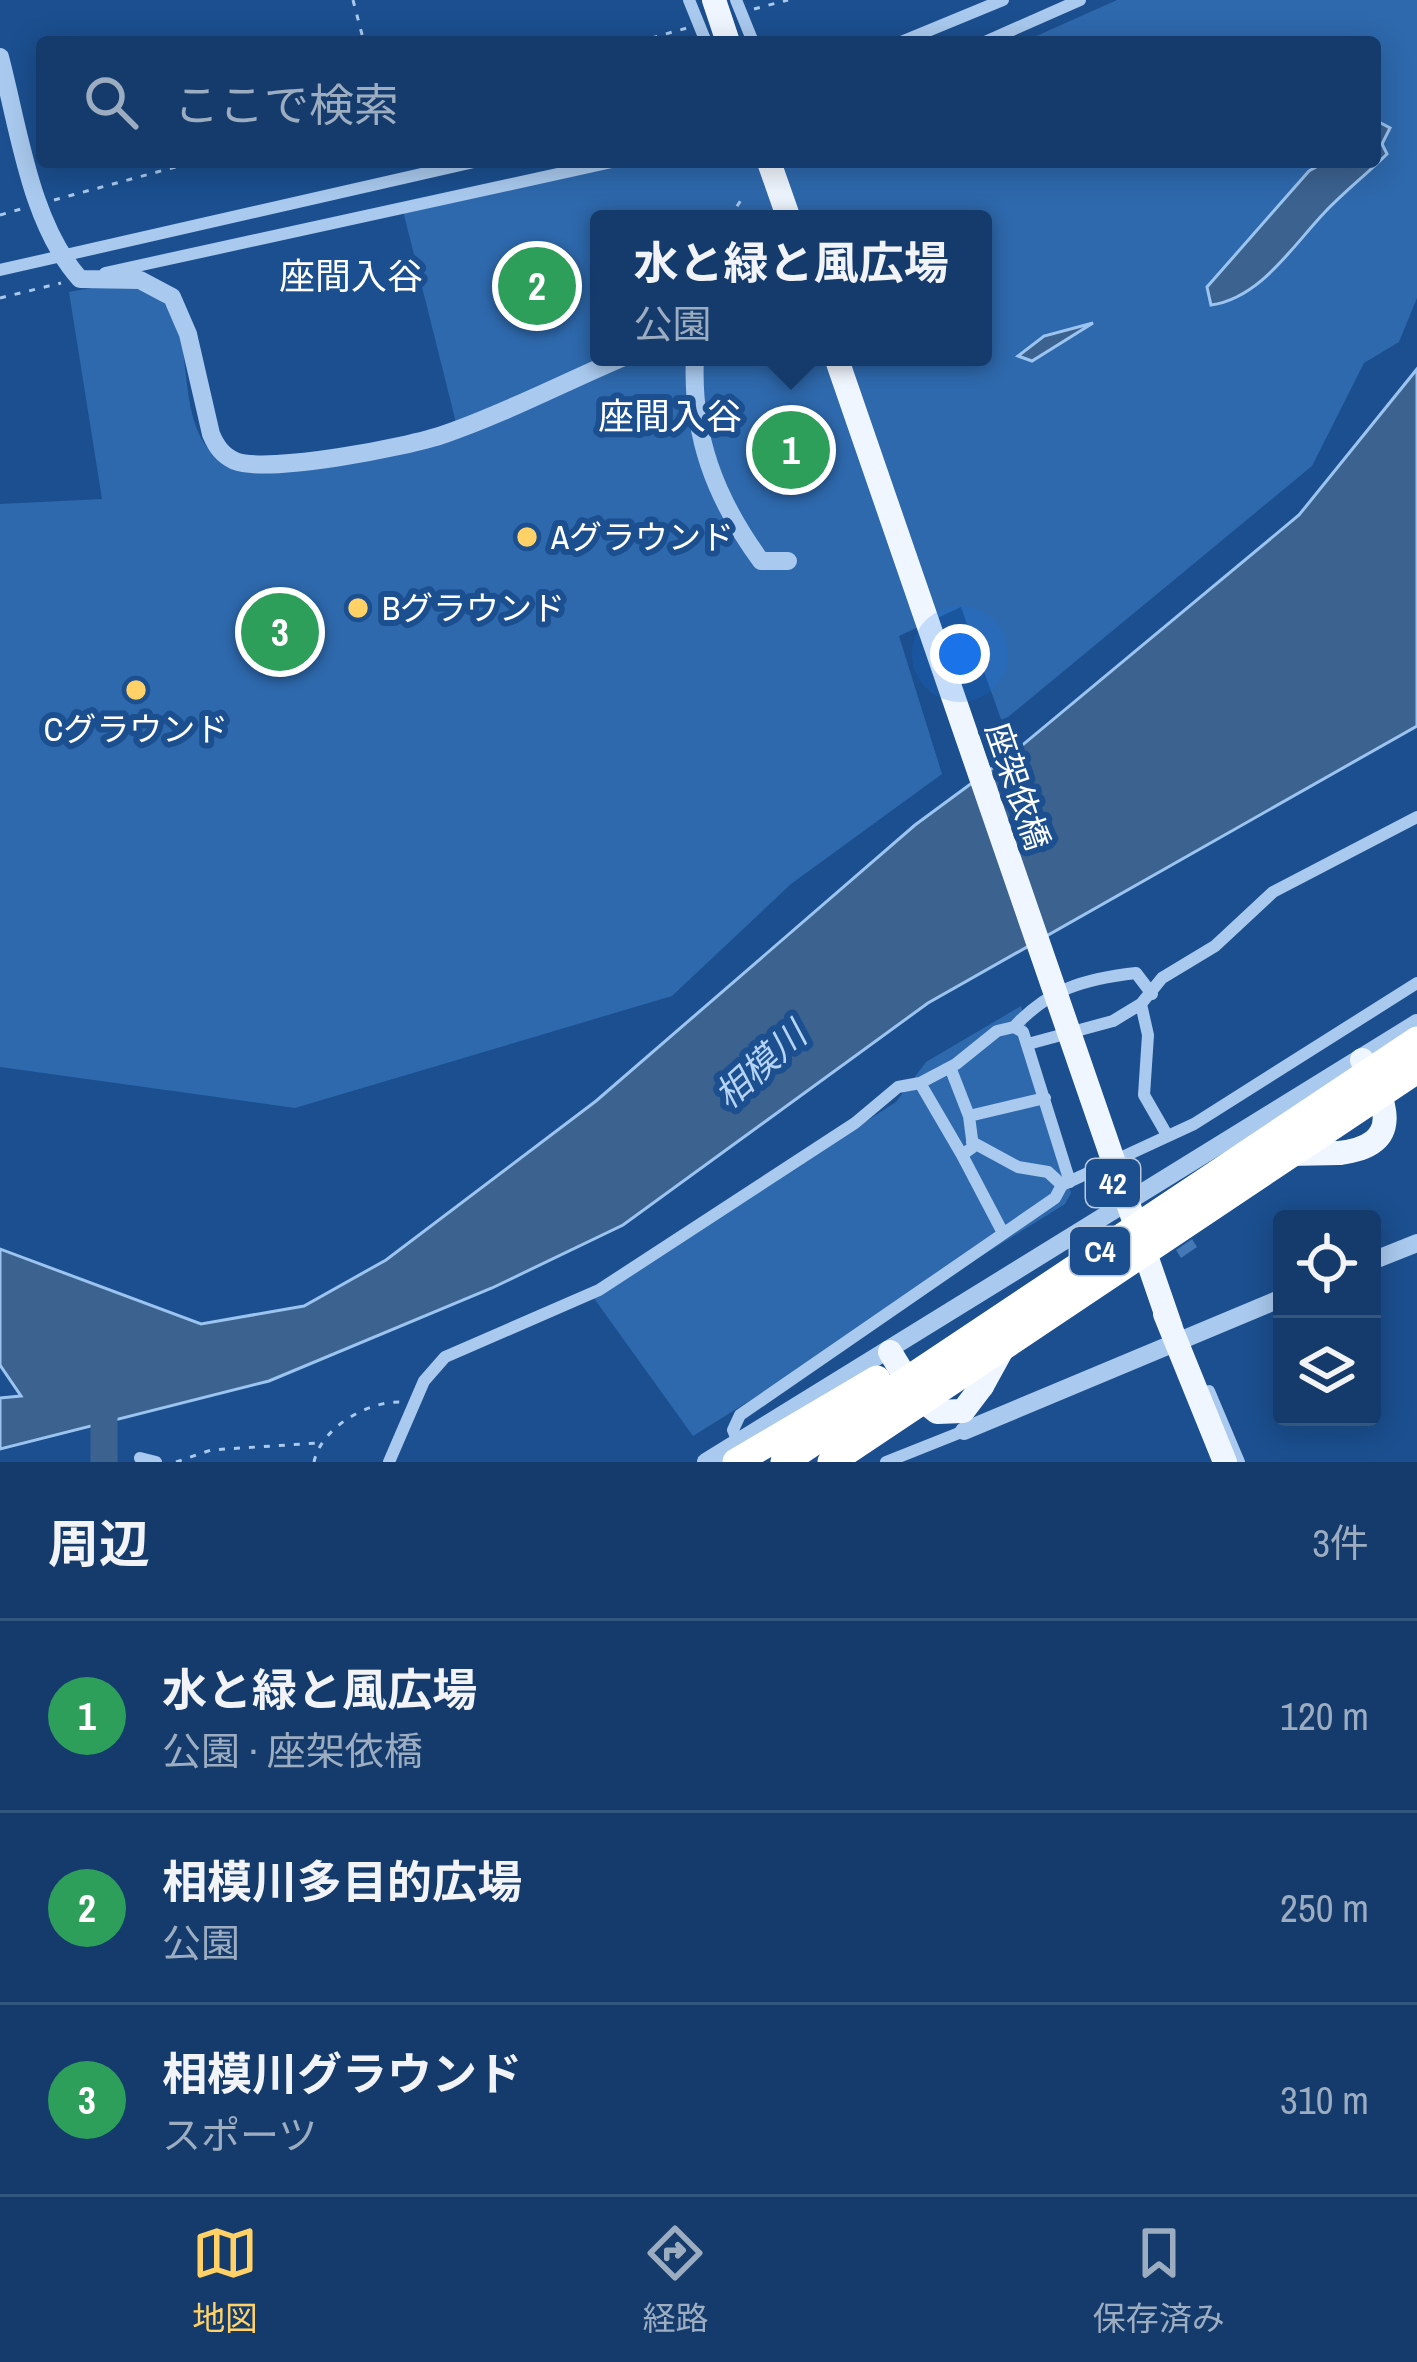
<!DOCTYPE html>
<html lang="ja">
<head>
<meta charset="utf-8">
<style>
	body { margin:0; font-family:"Archivo Narrow","Noto Sans JP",sans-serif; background:#214673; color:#f1f3f6 }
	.controls { position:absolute; right:36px; bottom:36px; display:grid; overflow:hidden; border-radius:12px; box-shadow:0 6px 30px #0003 }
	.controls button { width:108px; height:108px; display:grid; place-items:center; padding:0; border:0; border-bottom:3px solid #33557e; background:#143b6b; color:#f1f3f6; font:60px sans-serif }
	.you { position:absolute; left:960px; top:654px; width:42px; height:42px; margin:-30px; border:9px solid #fff; border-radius:50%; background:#1a73e8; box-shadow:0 0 0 18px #1a73e833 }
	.badge { display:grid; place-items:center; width:78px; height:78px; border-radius:50%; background:#ffd166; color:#fff; font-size:39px; font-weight:700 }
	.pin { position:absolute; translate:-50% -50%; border:6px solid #fff; box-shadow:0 3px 12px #0006 }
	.popup { position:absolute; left:590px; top:210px; width:402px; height:156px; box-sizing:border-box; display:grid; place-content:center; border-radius:12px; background:#143b6b; filter:drop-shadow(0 3px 9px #0005); font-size:39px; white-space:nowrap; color:#9dadc1 }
	.popup b { font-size:45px; color:#f1f3f6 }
	.popup::after { content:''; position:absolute; left:50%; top:100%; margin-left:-24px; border:24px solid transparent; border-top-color:#143b6b }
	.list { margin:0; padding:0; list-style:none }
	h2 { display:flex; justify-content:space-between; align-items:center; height:156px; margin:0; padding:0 48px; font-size:51px }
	h2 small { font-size:39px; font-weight:400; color:#9dadc1 }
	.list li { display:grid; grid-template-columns:78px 1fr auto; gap:36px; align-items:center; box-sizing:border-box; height:192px; padding:0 48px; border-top:3px solid #33557e }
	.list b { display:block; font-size:45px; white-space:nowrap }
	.list p { margin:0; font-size:39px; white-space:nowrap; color:#9dadc1 }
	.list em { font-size:39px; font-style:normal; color:#9dadc1 }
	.icon { flex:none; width:66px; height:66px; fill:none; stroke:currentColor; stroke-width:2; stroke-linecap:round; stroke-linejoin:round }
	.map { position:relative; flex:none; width:1417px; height:1462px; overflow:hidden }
	.search { position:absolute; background:#143b6b; box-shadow:0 6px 30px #0003; left:36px; right:36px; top:36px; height:132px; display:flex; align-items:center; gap:30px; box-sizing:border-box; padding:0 42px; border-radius:12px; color:#9dadc1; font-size:45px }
	.sheet { height:732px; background:#143b6b }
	nav { display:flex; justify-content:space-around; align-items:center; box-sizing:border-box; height:168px; border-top:3px solid #33557e; background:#143b6b; font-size:33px; color:#9dadc1 }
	nav a { display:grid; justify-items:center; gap:6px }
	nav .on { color:#ffd166 }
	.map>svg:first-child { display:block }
</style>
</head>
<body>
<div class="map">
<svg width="1417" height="1462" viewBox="0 0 1417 1462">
	<rect width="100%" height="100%" fill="#1b4f8f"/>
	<!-- green -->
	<path fill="#2e69ad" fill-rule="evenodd" d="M1117,0H1417V298L1399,342L1364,363L1312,466L1002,722L961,607L899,636L942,774L791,884L672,996L295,1108L0,1067V504L102,499L69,292C246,254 141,420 231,467L458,431L403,211L612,162H1375V42H1023ZM599,219H983V357H599Z
		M1021,1006L1071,1193L1065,1204L693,1436L593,1297L896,1102L926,1062Z"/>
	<!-- water -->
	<path fill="#3c6290" stroke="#9cc4f0" stroke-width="3" d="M1375,120L1390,128L1382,144L1387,154C1367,174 1345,191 1325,212C1294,244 1261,298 1211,305L1207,287L1309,171L1325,162H1375Z
		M1093,323L1032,361L1018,356L1044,336Z
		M1417,369V726L928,1003L623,1225L492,1288L269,1381L0,1449V1398L21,1396L0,1365V1249L201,1324L304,1306L386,1260L596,1101L915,825L1014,752L1299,515Z"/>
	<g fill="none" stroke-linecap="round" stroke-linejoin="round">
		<!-- river -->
		<path stroke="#3c6290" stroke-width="27" d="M104,1462V1403L117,1396"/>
	</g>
	<!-- building -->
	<path fill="#4478b7" d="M1192,1239L1197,1247L1181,1258L1176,1250Z"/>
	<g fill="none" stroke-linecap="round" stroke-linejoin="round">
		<!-- path -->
		<path stroke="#a9c9ee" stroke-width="3" stroke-dasharray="6 9" stroke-linecap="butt" d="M353,0L364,42
			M754,9L788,0
			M637,42L687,28
			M54,200L194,162
			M0,215L21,209
			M729,219L741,200
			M0,298L61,283
			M176,1462L211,1450L318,1443
			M314,1462C321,1428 367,1401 401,1402"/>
		<!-- minor -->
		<path stroke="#a9c9ee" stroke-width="12" d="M689,0L706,42
			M736,0L753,42
			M901,42L1003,0
			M985,42L1080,0
			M0,270L474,162
			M105,273L612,162
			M1141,1004L1148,1035L1144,1095L1167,1135
			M1014,1027C1049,989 1084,979 1136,973L1152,994
			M1028,1044L1113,1021L1141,1004L1162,978L1215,946L1273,892L1417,817
			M920,1083L962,1155L973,1147L969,1116L950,1067
			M969,1116L1045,1098
			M972,1142L1018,1167L1048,1172L1062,1185
			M962,1155L1003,1233
			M1209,1391L1239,1462
			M739,1444L733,1430L740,1415L1055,1198L1062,1185L1194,1124L1417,983
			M140,1458L156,1462
			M389,1462L424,1381L445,1357L599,1290L855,1123L898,1087L920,1083L956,1064L997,1031L1014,1027L1023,1032L1070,1182
			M886,1462L964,1431"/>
		<!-- tertiary -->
		<path stroke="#a9c9ee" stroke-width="18" d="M0,57C19,129 30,223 80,279L140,280L172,297L188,334L211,434C216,446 222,455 235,461C267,474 409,447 445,434C506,413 565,382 624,357
			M695,357C691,435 715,498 761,561H788
			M1372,1261L1417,1243
			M964,1431L1282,1298
			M706,1462L1417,1023"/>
		<!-- primary -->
		<path stroke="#f0f6ff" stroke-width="24" d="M769,162L789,219
			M1339,1153C1405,1145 1387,1102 1362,1060
			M890,1352L917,1396L937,1412L963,1411L982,1386"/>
		<!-- primary-bridge -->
		<path stroke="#f0f6ff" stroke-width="24" d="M714,0L728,42
			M836,357L1171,1328
			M1289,1154L1339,1153
			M1165,1314L1225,1462
			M982,1386L1004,1346"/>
		<!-- motorway-bridge -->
		<path stroke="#fff" stroke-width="27" d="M736,1462L877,1379
			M784,1462L1417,1040
			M831,1462L1417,1070"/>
	</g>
	<!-- markers -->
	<g fill="#ffd166" stroke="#1b4f8f" stroke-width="4.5">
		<circle cx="527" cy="537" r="12"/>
		<circle cx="358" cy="608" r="12"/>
		<circle cx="136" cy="690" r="12"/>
	</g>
	<g text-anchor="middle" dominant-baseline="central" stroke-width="12" stroke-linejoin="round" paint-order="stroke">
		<!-- shield labels -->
		<g fill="#1b4f8f" stroke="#bbcadd" stroke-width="3">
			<rect x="1086" y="1159" width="54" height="48" rx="9"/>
			<rect x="1070" y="1227" width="60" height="48" rx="9"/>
		</g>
		<g font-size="30" font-weight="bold" fill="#fff">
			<text x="1113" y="1183">42</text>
			<text x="1100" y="1251">C4</text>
		</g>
		<!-- poi labels -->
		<g font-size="33" fill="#fff" stroke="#1b4f8f" text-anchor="start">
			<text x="551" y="537">Aグラウンド</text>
			<text x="382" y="608">Bグラウンド</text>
			<text x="136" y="729" text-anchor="middle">Cグラウンド</text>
		</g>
		<!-- street labels -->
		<g font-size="33" fill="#fff" stroke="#1b4f8f">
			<text transform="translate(1018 786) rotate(71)">座架依橋</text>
		</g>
		<!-- neighbourhood labels -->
		<g font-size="36" fill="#fff" stroke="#1b4f8f">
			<text x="351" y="276">座間入谷</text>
			<text x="670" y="416">座間入谷</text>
		</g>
		<!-- water labels -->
		<g font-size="36" font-style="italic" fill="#b5d3f5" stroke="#1b4f8f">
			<text transform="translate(760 1065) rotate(-42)">相模川</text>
		</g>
	</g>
</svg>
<div class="controls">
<button><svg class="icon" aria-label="locate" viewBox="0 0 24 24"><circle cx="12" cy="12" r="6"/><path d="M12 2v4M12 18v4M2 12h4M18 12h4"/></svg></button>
<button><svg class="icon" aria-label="layers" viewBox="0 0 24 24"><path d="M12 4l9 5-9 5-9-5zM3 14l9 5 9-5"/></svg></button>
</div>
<div class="you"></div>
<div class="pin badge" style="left:791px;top:450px;background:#2e9e5b">1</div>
<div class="popup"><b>水と緑と風広場</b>公園</div>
<div class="pin badge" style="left:537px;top:286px;background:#2e9e5b">2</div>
<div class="pin badge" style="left:280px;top:632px;background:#2e9e5b">3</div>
<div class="search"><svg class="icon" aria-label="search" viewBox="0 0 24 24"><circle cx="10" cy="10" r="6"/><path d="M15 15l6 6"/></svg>ここで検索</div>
</div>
<section class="sheet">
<h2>周辺<small>3件</small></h2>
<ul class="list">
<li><span class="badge" style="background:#2e9e5b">1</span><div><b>水と緑と風広場</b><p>公園 · 座架依橋</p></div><em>120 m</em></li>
<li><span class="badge" style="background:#2e9e5b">2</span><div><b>相模川多目的広場</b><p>公園</p></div><em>250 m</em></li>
<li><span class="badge" style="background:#2e9e5b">3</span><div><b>相模川グラウンド</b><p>スポーツ</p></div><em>310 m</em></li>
</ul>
</section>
<nav>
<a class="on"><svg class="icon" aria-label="map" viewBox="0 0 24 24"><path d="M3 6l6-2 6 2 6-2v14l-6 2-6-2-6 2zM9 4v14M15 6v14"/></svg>地図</a>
<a><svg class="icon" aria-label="directions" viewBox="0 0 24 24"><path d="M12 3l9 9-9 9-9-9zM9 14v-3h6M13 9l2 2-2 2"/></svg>経路</a>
<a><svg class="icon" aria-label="saved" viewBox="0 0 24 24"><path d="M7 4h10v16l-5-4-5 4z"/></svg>保存済み</a>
</nav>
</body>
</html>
